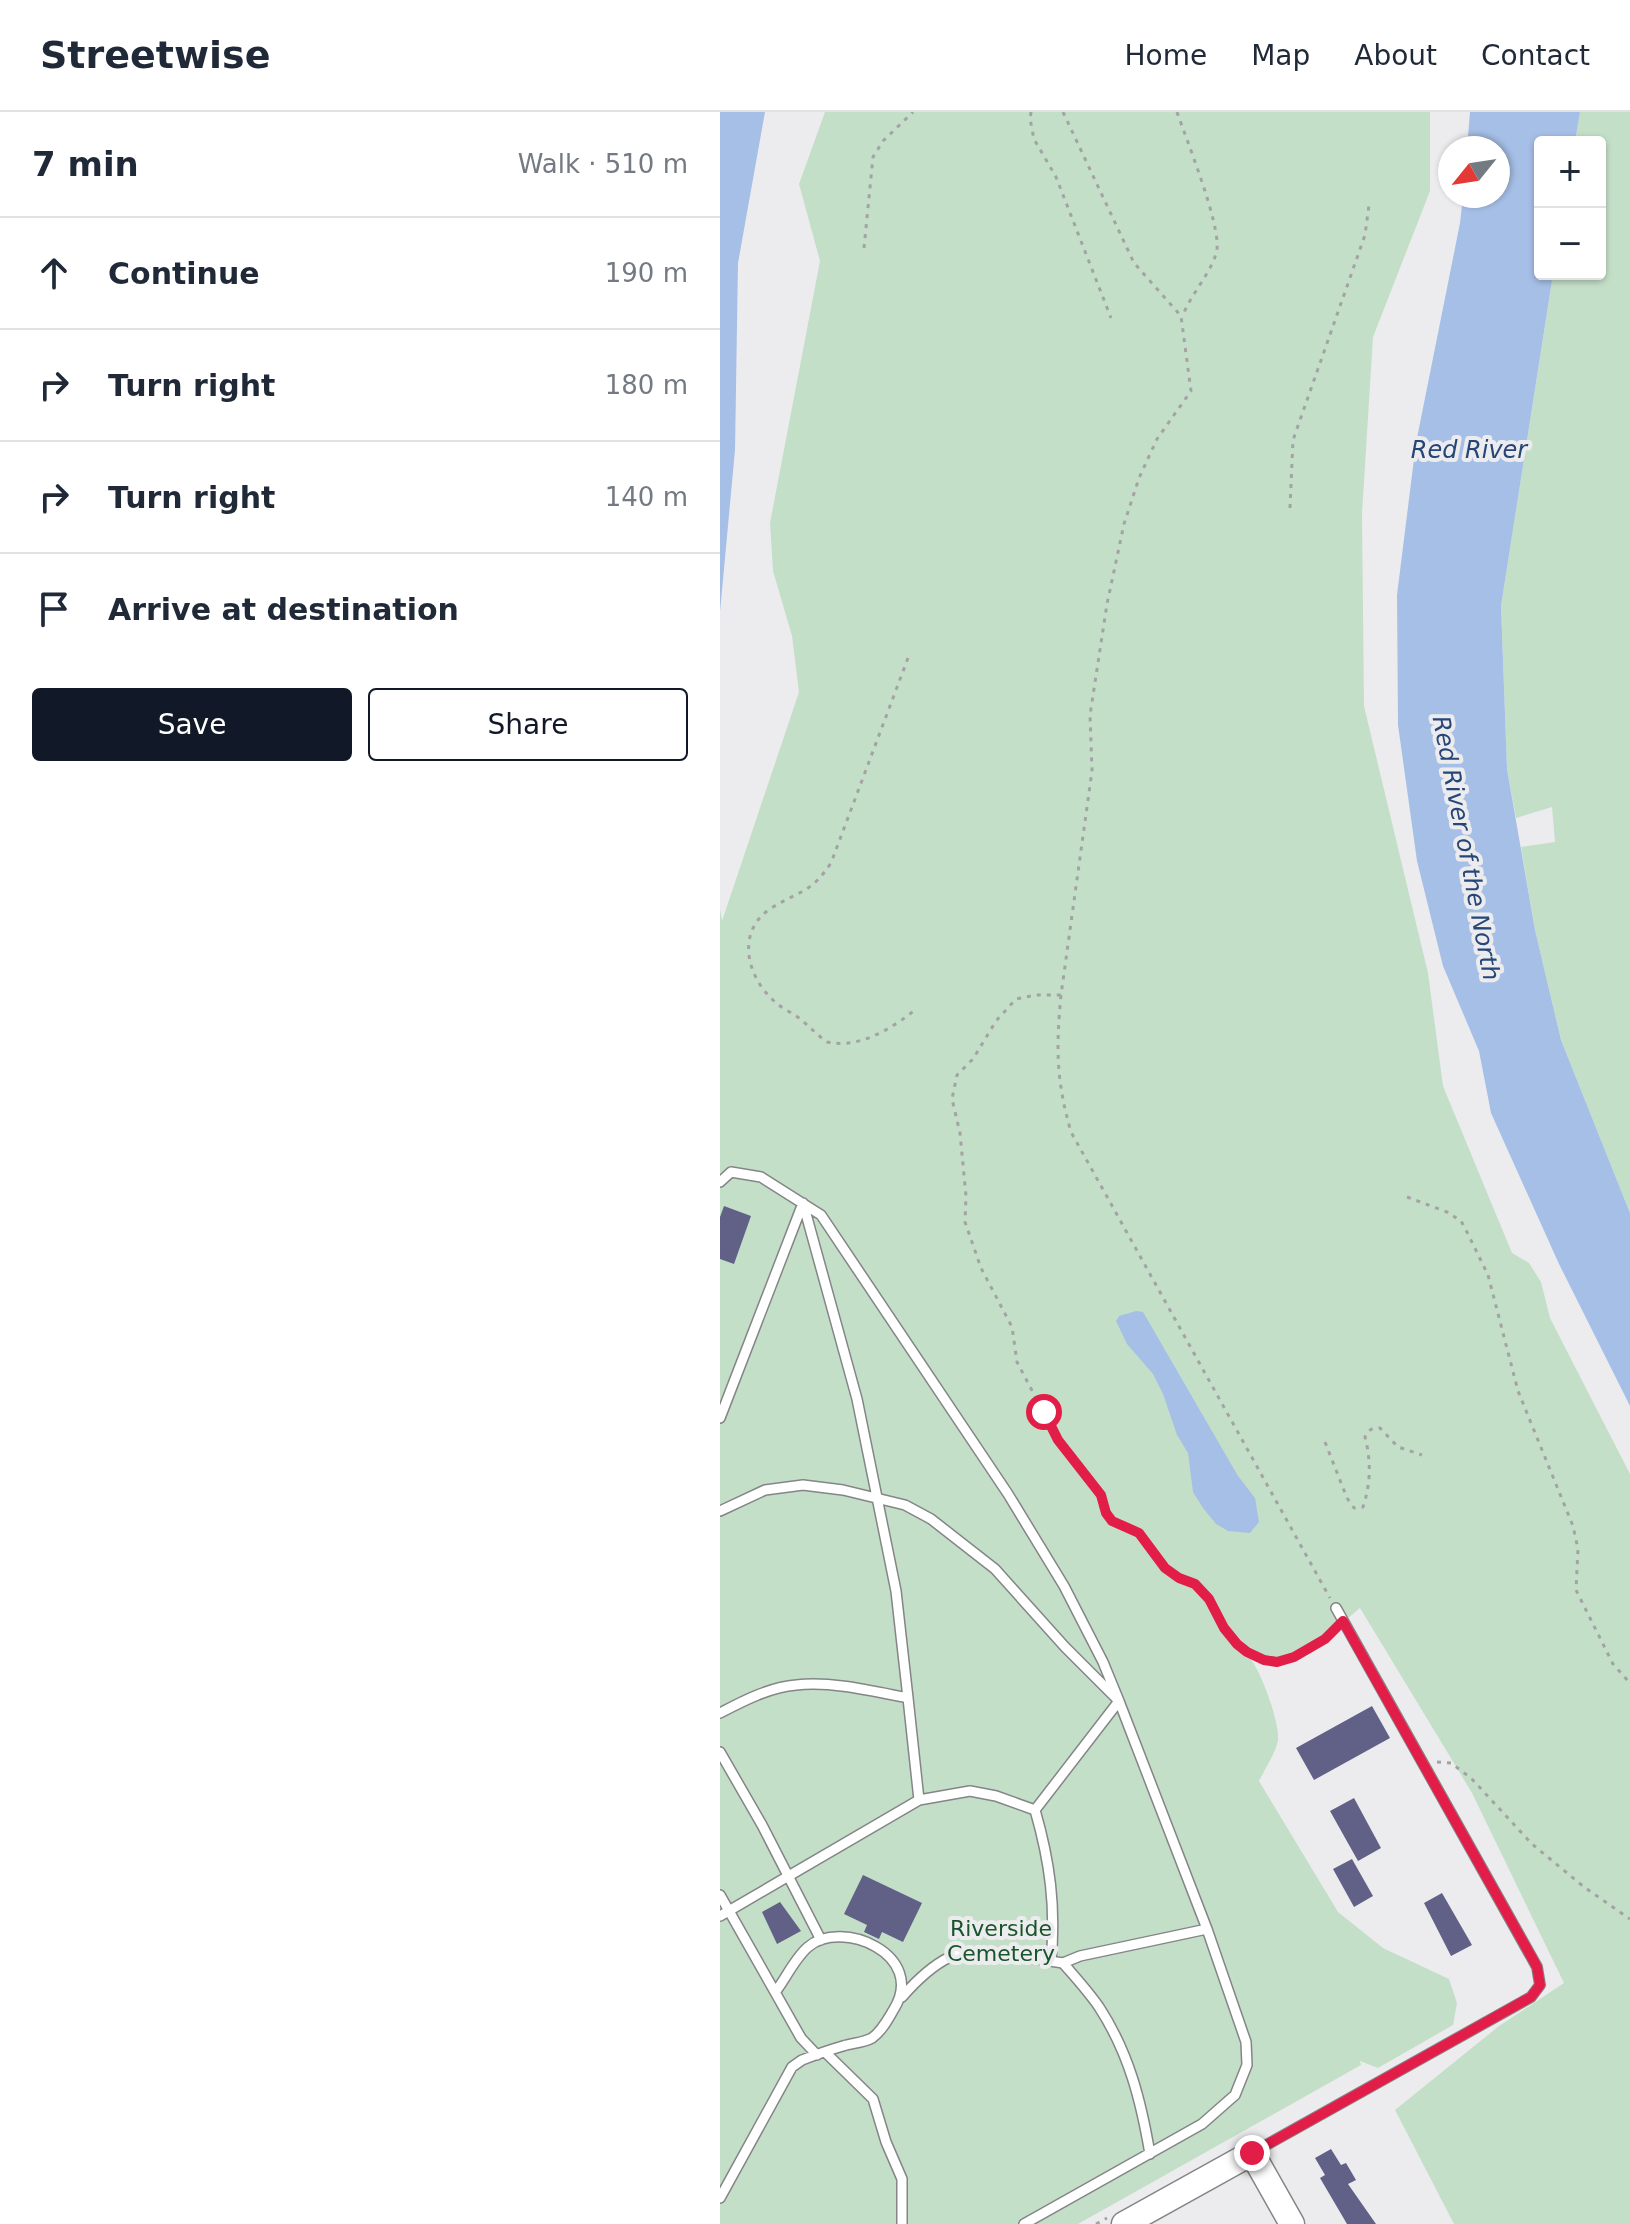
<!DOCTYPE html>
<html lang="en">
<head>
<meta charset="utf-8">
<style>
	body { margin:0; font-family:"DejaVu Sans",sans-serif; background:#f2f2f3; color:#1f2937 }
	.controls { position:absolute; right:24px; top:24px; display:grid; overflow:hidden; border-radius:8px; box-shadow:0 2px 6px #0004 }
	.controls button { width:72px; height:72px; display:grid; place-items:center; padding:0; border:0; border-bottom:2px solid #e0e1e3; background:#fff; color:#1f2937; font:40px sans-serif }
	.compass { position:absolute; left:718px; top:24px; width:72px; height:72px; border-radius:50%; background:#fff; box-shadow:0 2px 6px #0004; rotate:240deg }
	.stop { position:absolute; width:24px; height:24px; margin:-18px; border:6px solid #e11d48; border-radius:50%; background:#fff }
	.stop.end { background:#e11d48; border-color:#fff; box-shadow:0 2px 8px #0008 }
	.list { margin:0; padding:0; list-style:none }
	h2 { display:flex; justify-content:space-between; align-items:center; height:104px; margin:0; padding:0 32px; font-size:34px }
	h2 small { font-size:26px; font-weight:400; color:#747a83 }
	.list li { display:grid; grid-template-columns:52px 1fr auto; gap:24px; align-items:center; box-sizing:border-box; height:112px; padding:0 32px; border-top:2px solid #e0e1e3 }
	.list b { display:block; font-size:30px; white-space:nowrap }
	.list em { font-size:26px; font-style:normal; color:#747a83 }
	.actions { display:flex; gap:16px; padding:24px 32px }
	.actions a { flex:1; padding:18px 0; border:2px solid #111827; border-radius:8px; text-align:center; font-size:28px; color:#111827 }
	.actions .main { background:#111827; color:#fff }
	.icon { flex:none; width:44px; height:44px; fill:none; stroke:currentColor; stroke-width:2; stroke-linecap:round; stroke-linejoin:round }
	.map { position:relative; flex:none; width:910px; height:2112px; overflow:hidden }
	header { display:flex; align-items:center; gap:48px; box-sizing:border-box; height:112px; padding:0 40px; background:#fff; border-bottom:2px solid #e0e1e3 }
	header strong { font-size:38px }
	nav { display:flex; gap:44px; margin-inline-start:auto; font-size:28px }
	main { display:flex }
	aside { flex:1; background:#fff }
	.map>svg:first-child { display:block }
</style>
</head>
<body>
<header>
<strong>Streetwise</strong>
<nav><a>Home</a><a>Map</a><a>About</a><a>Contact</a></nav>
</header>
<main>
<aside>
<h2>7 min<small>Walk · 510 m</small></h2>
<ul class="list">
<li><svg class="icon" aria-label="ahead" viewBox="0 0 24 24"><path d="M12 20V5M6 11l6-6 6 6"/></svg><div><b>Continue</b></div><em>190 m</em></li>
<li><svg class="icon" aria-label="right" viewBox="0 0 24 24"><path d="M7 20v-9h11M14 6l5 5-5 5"/></svg><div><b>Turn right</b></div><em>180 m</em></li>
<li><svg class="icon" aria-label="right" viewBox="0 0 24 24"><path d="M7 20v-9h11M14 6l5 5-5 5"/></svg><div><b>Turn right</b></div><em>140 m</em></li>
<li><svg class="icon" aria-label="arrive" viewBox="0 0 24 24"><path d="M6 21V4h12l-3 4 3 4H6"/></svg><div><b>Arrive at destination</b></div></li>
</ul>
<div class="actions"><a class="main">Save</a><a>Share</a></div>
</aside>
<div class="map">
<svg width="910" height="2112" viewBox="0 0 910 2112">
	<rect width="100%" height="100%" fill="#ececef"/>
	<!-- green -->
	<path fill="#c4dfc8" d="M105,0H710V79L653,225L642,402L644,594L708,861L723,974L792,1141L809,1151L821,1170L830,1206L910,1362V2112H734L675,1998L779,1914L844,1871L752,1681L640,1496L577,1549L528,1544C540,1555 560,1611 558,1628C556,1641 544,1658 539,1669L618,1800L663,1836L729,1867L737,1891L733,1913L658,1956L640,1949L641,1953L358,2112H0V797L2,809L79,580L72,524L53,459L50,411L100,149L79,72Z
		M860,0H910V1101L841,928L815,818L801,735L835,730L832,695L796,706L787,657L781,494L833,162H880V30H855Z"/>
	<!-- water -->
	<path fill="#a6bfe6" d="M0,0H45L18,151L15,338L0,500Z
		M750,0H860L855,30H820V162H833L781,494L787,657L815,818L841,928L910,1101V1294L839,1152L771,1001L759,939L723,854L697,749L678,613L677,483L696,331L740,111L743,84H778V36H747Z
		M416,1199L423,1200L518,1364L535,1386L539,1410L530,1421L508,1419L496,1412L483,1396L473,1380L468,1341L457,1323L443,1282L433,1262L407,1232L396,1209L399,1204Z"/>
	<!-- building -->
	<path fill="#616087" d="M4,1094L31,1104L14,1152L0,1147V1105Z
		M652,1594L670,1626L594,1668L576,1636Z
		M634,1686L661,1736L638,1749L610,1699Z
		M632,1747L653,1784L634,1795L613,1757Z
		M143,1763L202,1791L183,1830L162,1820L159,1827L144,1820L147,1813L124,1802Z
		M722,1781L752,1833L731,1844L704,1791Z
		M60,1790L81,1819L57,1832L42,1800Z
		M611,2037L621,2053L626,2051L636,2068L628,2072L656,2112H627L600,2066L605,2063L595,2046Z"/>
	<g fill="none" stroke-linecap="round" stroke-linejoin="round">
		<!-- lane casing -->
		<g stroke="#858588" stroke-width="12">
			<path id="lane" d="M0,1070L11,1060L41,1065L101,1103L288,1382L344,1474L383,1550L399,1589L315,1698C330,1750 336,1795 331,1849
				M83,1091L137,1287L176,1479L188,1586
				M0,1306L83,1091
				M0,1399L45,1378L83,1373L123,1378L185,1393L211,1407L275,1457L345,1535L399,1589L487,1817L526,1930L527,1953L515,1983L482,2012L304,2112
				M0,1601C23,1589 50,1575 76,1573C112,1569 152,1579 188,1586L199,1688
				M0,1640L42,1713L101,1828
				M0,1783L81,1926L97,1943
				M0,1804L199,1688L250,1679L276,1684L315,1698
				M343,1851L360,1844L487,1817
				M182,1885C196,1869 211,1854 230,1845C251,1836 319,1847 343,1851C355,1865 368,1879 379,1895C409,1941 421,1989 430,2042
				M105,1940L153,1987L166,2030L182,2067V2112
				M532,2041L811,1885L820,1873L817,1855L616,1496
				M0,2086L72,1955L82,1948C95,1943 109,1938 123,1934C132,1931 143,1931 152,1926C162,1919 168,1907 174,1897C207,1843 122,1806 88,1835C75,1846 66,1866 56,1879"/>
		</g>
		<!-- secondary casing -->
		<g stroke="#858588" stroke-width="27">
			<path id="secondary" d="M404,2112L532,2041L572,2112"/>
		</g>
		<!-- path -->
		<path stroke="#a3a3a5" stroke-width="3" stroke-dasharray="4 6" stroke-linecap="butt" d="M311,0L310,7L314,27L336,65L391,206
			M343,0L414,151L461,204L471,279L437,327L419,366L404,412L387,492L370,603L372,659L341,883H316L296,887L276,909L253,947L237,963L232,987L240,1021L246,1084L245,1110L261,1156L292,1215L297,1250L338,1328L381,1383L386,1401L392,1409L419,1421L445,1456L459,1466L475,1472L489,1487L504,1516L517,1532L544,1548L557,1550L583,1540L613,1518
			M457,0C467,29 500,111 497,137C494,157 471,182 463,203
			M144,136L153,45L163,29L193,0
			M570,396L573,328L645,123L649,93
			M188,546L111,751C91,781 81,778 53,795C16,817 25,863 54,889C61,896 71,900 79,906C89,914 97,923 107,930C139,937 171,917 195,898
			M341,883C336,936 336,968 351,1020L610,1486
			M687,1085L727,1100L741,1109L746,1118L768,1163L798,1279L853,1414L858,1437L856,1478L893,1552L910,1571
			M605,1330L627,1386L634,1396L643,1395C651,1371 651,1348 645,1325C648,1318 653,1315 660,1316L678,1335L702,1343
			M717,1650L731,1651L751,1666L812,1732L864,1775L910,1807
			M376,2112L387,2106"/>
		<!-- lane -->
		<use href="#lane" stroke="#fff" stroke-width="9"/>
		<!-- secondary -->
		<use href="#secondary" stroke="#fff" stroke-width="24"/>
	</g>
	<g fill="none" stroke-linecap="round" stroke-linejoin="round">
		<!-- route -->
		<path stroke="#e11d48" stroke-width="10" d="M324,1300L338,1328L381,1383L386,1401L392,1409L419,1421L445,1456L459,1466L475,1472L489,1487L504,1516L517,1532L527,1540L544,1548L557,1550L574,1545L605,1527L623,1509L817,1855L820,1873L811,1885L532,2041"/>
	</g>
	<g text-anchor="middle" dominant-baseline="central" stroke-width="8" stroke-linejoin="round" paint-order="stroke">
		<!-- park labels -->
		<g font-size="22" fill="#19552b" stroke="#ececef">
			<text x="281" y="1816">Riverside<tspan x="281" dy="25">Cemetery</tspan></text>
		</g>
		<!-- water labels -->
		<g font-size="24" font-style="italic" fill="#274678" stroke="#ececef">
			<text x="749" y="338">Red River</text>
			<text transform="translate(746 736) rotate(79)">Red River of the North</text>
		</g>
	</g>
</svg>
<div class="controls">
<button>+</button>
<button>−</button>
</div>
<svg class="compass" viewBox="-18 -18 36 36"><path d="M0-13l5 13h-10z" fill="#e53935"/><path d="M0 13l5-13h-10z" fill="#747a83"/></svg>
<div class="stop" style="left:324px;top:1300px"></div>
<div class="stop end" style="left:532px;top:2041px"></div>
</div>
</main>
</body>
</html>
